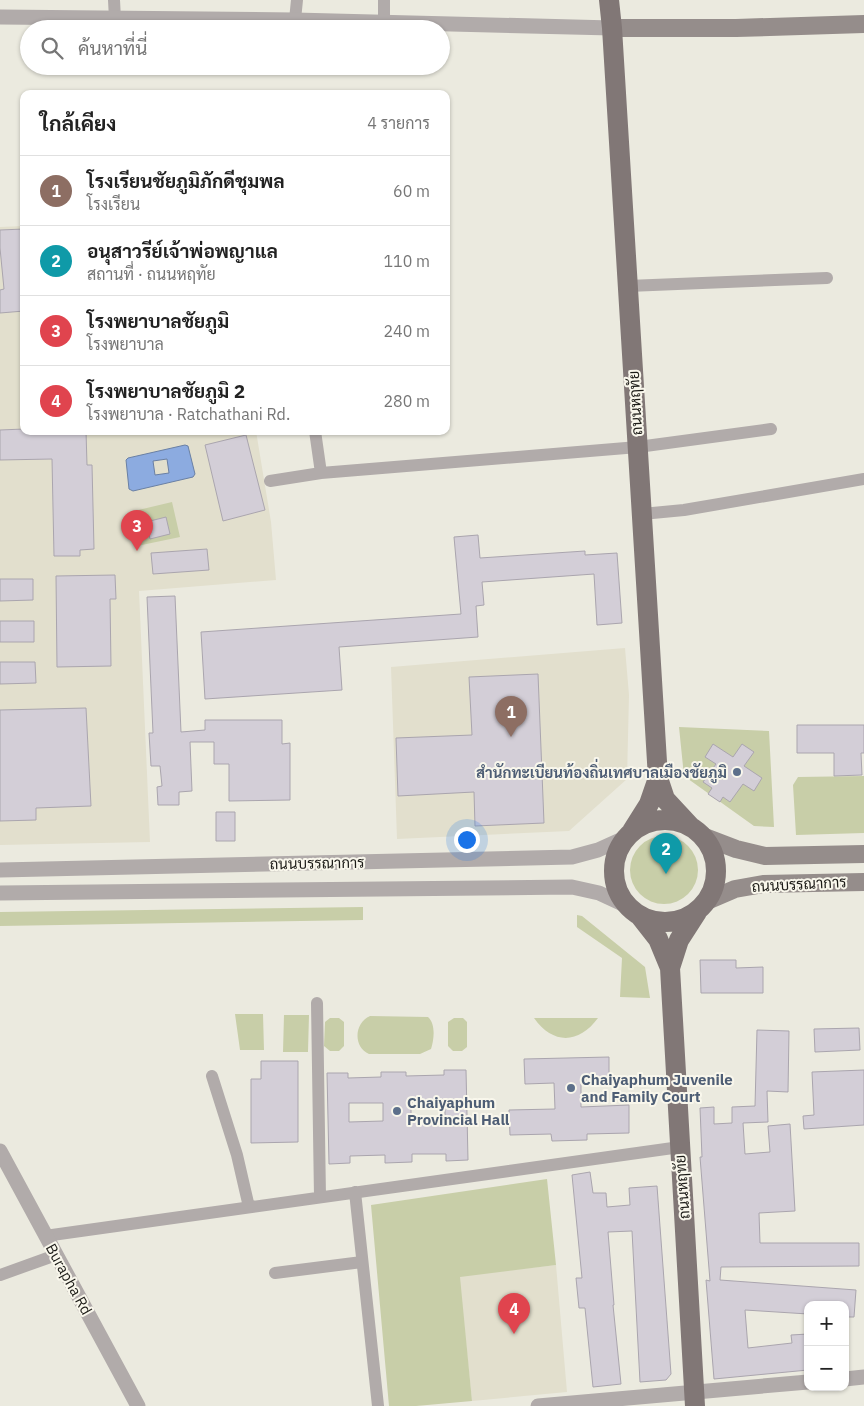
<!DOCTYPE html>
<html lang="th">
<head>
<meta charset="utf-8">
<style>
	body { margin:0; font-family:"IBM Plex Sans",Sarabun,sans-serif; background:#f6f6f6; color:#222 }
	.controls { position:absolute; right:15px; bottom:15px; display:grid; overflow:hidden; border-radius:10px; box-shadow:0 1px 4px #0004 }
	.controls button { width:45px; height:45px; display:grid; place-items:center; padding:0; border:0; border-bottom:1px solid #e0e0e0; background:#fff; color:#222; font:25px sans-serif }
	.you { position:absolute; left:466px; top:839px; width:18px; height:18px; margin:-12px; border:4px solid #fff; border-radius:50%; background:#1a73e8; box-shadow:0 0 0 8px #1a73e833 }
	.badge { display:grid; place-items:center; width:32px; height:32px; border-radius:50%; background:#886602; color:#fff; font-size:16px; font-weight:700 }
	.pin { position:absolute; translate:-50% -41px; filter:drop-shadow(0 1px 2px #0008) }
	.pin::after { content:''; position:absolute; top:26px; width:18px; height:15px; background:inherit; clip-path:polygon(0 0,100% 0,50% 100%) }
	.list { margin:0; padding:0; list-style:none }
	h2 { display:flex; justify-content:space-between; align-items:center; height:65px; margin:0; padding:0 20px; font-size:21px }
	h2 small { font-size:16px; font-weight:400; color:#767676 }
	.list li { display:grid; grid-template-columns:32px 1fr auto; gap:15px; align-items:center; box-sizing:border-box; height:70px; padding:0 20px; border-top:1px solid #e0e0e0 }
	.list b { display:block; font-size:19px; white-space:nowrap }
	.list p { margin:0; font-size:16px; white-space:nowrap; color:#767676 }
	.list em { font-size:16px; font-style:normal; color:#767676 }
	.icon { flex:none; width:28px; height:28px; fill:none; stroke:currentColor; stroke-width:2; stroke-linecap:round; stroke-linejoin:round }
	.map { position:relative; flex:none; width:864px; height:1406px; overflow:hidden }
	.search { position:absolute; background:#fff; box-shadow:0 1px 4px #0004; left:20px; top:20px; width:430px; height:55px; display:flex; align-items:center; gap:12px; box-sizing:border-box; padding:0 18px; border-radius:28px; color:#767676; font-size:19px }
	.panel { position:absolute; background:#fff; box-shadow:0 1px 4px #0004; left:20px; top:90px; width:430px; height:345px; border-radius:10px }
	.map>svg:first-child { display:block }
</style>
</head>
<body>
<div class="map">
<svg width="864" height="1406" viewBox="0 0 864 1406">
	<rect width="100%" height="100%" fill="#ebeadf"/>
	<!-- built -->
	<path fill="#e2dfcd" d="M24,226V431H256L271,522L276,580L139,591L150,842L0,845V227Z
		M625,648L629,695L627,779L569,831L397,839L391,667Z
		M556,1265L567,1392L472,1401L459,1276Z"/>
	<!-- green -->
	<path fill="#c8cea8" d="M172,502L180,537L137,546L130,512Z
		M679,727L769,731L774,827L754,826L684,776Z
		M864,776V833L796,835L793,785L798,777Z
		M630 870a34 34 0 1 1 68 0a34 34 0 1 1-68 0Z
		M363,907V920L0,926V912Z
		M577,915L582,916L645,967L650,998L620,997L622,958L577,927Z
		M235,1014H263L264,1050H240Z
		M284,1015H309L308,1052H283Z
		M370,1016L428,1017C436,1024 434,1040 431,1049L420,1054H369C353,1047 354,1023 370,1016Z
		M330,1018H339L344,1022V1046L339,1051H330L324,1046L325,1022Z
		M454,1018H463L467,1022V1047L462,1051H453L448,1046V1022Z
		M534,1018H598C579,1044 553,1045 534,1018Z
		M547,1179L556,1265L460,1277L472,1401L416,1406H389L371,1205Z"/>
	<!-- water -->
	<path fill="#8cabe0" stroke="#6a80a4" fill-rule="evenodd" d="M185,445L188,446L195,474L193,477L133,491L129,489L126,460L128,458ZM167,459L169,473L155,475L153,461Z"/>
	<!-- building -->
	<path fill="#d3ced7" stroke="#aaa5ae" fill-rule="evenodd" d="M24,229V311L0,313V290L4,289L0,248V230Z
		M24,429V431H86L87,465H92L94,549L80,550V556H54L52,459L0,460V430Z
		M246,435L265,510L223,521L205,445Z
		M166,517L170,534L150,539L146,522Z
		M478,535L480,558L585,551V555L617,553L622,623L597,625L594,574L482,582L484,605L476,606L478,637L339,647L342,690L205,699L201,632L461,614L454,537Z
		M207,549L209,570L153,574L151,553Z
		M115,575L116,599H110L111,666L57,667L56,576Z
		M0,579H33V600L0,601Z
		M175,596L181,732L205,730V720H282V744L290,743V800L229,801V764H214V742H190L192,791L179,792V805H158L157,787L162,786L160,766H151L149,733H153L147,597Z
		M0,621H34V642H0Z
		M0,662H35L36,683L0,684Z
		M538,674L544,823L475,826L474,792L398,796L396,738L472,735L469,677Z
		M86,708L91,806L36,808V820L0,821V710Z
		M797,725H864V753H861L862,775L834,776V753H797Z
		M713,744L733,757L742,744L754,752L744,766L762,778L754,791L743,784L730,802L723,797L720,802L708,794L712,788L703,782L716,764L705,757Z
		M216,812H235V841H216Z
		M700,960H736V968L763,967V993H701Z
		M859,1028L860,1050L815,1052L814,1029Z
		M757,1030L789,1031L788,1092L767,1091L768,1122L743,1123L745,1154L770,1152L768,1126L790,1124L795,1211L759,1213L760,1243H859V1266L721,1267L720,1280L856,1290L854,1317H845V1305H808V1314L745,1310L748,1348L792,1343L791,1335L808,1334V1370L714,1379L706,1280L710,1281L700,1157H702L700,1108L714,1107V1124L732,1123V1107L755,1106Z
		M609,1057V1083L581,1084V1107L629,1105V1133L587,1134V1140L552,1141L551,1134L510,1135L509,1110L555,1109L554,1083L525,1084L524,1059Z
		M261,1061H298V1142L251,1143V1079H261Z
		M444,1070H466L468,1160L446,1161V1154H412V1162L385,1163V1155L350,1156V1163L329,1164L327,1073H348V1078L381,1077V1072H406V1076L444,1075ZM445,1101V1120H411V1102ZM349,1103H383V1121L349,1122Z
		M864,1070V1125L804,1129L803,1116L814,1115L812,1072Z
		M590,1172L593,1193H606L607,1207L630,1205L629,1188L657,1186L671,1374L666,1380L640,1382L632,1231L608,1232L614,1305H613L621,1384L593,1387L585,1308H579L576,1278H582L572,1175Z"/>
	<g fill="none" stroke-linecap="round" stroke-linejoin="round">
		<!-- minor -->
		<path stroke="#b1abaa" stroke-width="12" d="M114,0L115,19
			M295,20L297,0
			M384,22V0
			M628,286L827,278
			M315,431L321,473
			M270,481L321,473L638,447L771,429
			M642,514L684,510L864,479
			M317,1003L320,1197
			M212,1076L237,1155L249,1207
			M355,1192L378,1406
			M45,1236L680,1147
			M275,1273L362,1262
			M0,1275L56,1255"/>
		<!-- tertiary -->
		<path stroke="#b1abaa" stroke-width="15" d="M0,17L295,20L612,28
			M0,870L572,857L598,850L629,836
			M0,893L572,887L599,893L627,906
			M0,1151L138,1406
			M845,1379L864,1377
			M538,1406L808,1382"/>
		<!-- secondary -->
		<path stroke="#958d8b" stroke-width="18" d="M612,28H736L864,24
			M702,836L736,849L765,856L864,854
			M707,901L735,889L763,884L864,882"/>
		<!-- primary -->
		<path stroke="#817776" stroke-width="20" d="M609,0L612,28L658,778L665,799L691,827
			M614 871a51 51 0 1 1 102 0a51 51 0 1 1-102 0Z
			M632,831L649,804L658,778
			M640,916L658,939L670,968L695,1406
			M670,968L679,940L697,912"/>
	</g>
	<!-- markers -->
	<g fill="#5c6f8a" stroke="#f9f7ec" stroke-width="2">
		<circle cx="737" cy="772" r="5"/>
		<circle cx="571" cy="1088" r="5"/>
		<circle cx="397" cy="1111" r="5"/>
	</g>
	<g text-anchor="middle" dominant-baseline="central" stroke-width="4" stroke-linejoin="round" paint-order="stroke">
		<!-- street labels -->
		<g font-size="15" fill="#1c1b17" stroke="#f9f7ec">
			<text transform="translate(635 403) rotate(-93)">ถนนหฤทัย</text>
			<text transform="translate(317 863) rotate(-1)">ถนนบรรณาการ</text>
			<text transform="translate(799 884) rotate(-3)">ถนนบรรณาการ</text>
			<text transform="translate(682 1187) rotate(-94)">ถนนหฤทัย</text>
			<text transform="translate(69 1279) rotate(61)">Burapha Rd</text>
		</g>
		<!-- service labels -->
		<g font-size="15" font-weight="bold" fill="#4e5e75" stroke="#f9f7ec" text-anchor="start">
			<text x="727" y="772" text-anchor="end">สำนักทะเบียนท้องถิ่นเทศบาลเมืองชัยภูมิ</text>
			<text x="581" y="1079">Chaiyaphum Juvenile<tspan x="581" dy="17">and Family Court</tspan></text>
			<text x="407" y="1102">Chaiyaphum<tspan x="407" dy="17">Provincial Hall</tspan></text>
		</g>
	</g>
</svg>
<div class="controls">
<button>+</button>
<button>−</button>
</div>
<div class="you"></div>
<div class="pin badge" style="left:511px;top:737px;background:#8d6e63">1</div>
<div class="pin badge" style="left:666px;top:874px;background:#0f9aa8">2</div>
<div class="pin badge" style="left:137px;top:551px;background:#e0444e">3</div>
<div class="pin badge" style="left:514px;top:1334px;background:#e0444e">4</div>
<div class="search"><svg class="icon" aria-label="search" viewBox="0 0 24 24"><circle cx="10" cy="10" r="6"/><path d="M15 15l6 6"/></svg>ค้นหาที่นี่</div>
<section class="panel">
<h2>ใกล้เคียง<small>4 รายการ</small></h2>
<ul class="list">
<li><span class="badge" style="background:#8d6e63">1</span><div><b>โรงเรียนชัยภูมิภักดีชุมพล</b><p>โรงเรียน</p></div><em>60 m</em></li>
<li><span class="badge" style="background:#0f9aa8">2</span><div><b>อนุสาวรีย์เจ้าพ่อพญาแล</b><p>สถานที่ · ถนนหฤทัย</p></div><em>110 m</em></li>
<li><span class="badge" style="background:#e0444e">3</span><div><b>โรงพยาบาลชัยภูมิ</b><p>โรงพยาบาล</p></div><em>240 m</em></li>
<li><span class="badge" style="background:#e0444e">4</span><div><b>โรงพยาบาลชัยภูมิ 2</b><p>โรงพยาบาล · Ratchathani Rd.</p></div><em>280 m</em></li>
</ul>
</section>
</div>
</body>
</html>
